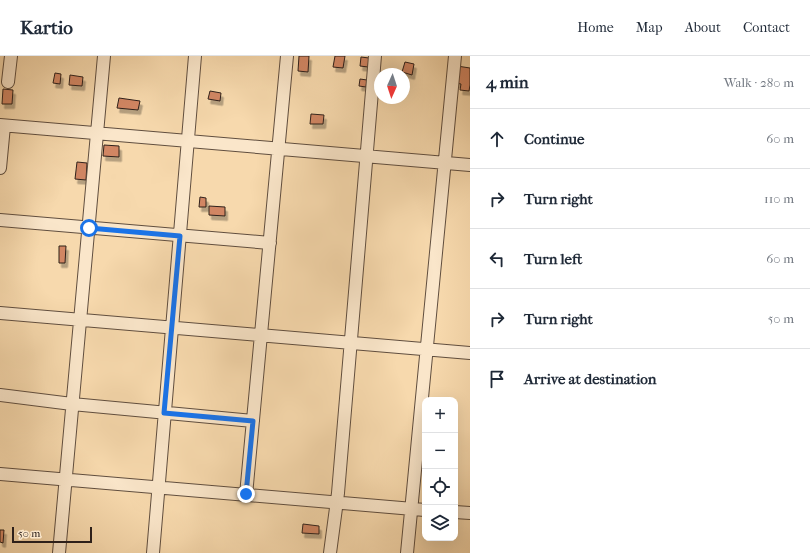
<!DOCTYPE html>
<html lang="en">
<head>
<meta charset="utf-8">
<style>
	body { margin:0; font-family:"IM FELL French Canon",serif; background:#f6f6f7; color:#1f2937 }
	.controls { position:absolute; right:12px; bottom:12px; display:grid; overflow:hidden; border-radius:8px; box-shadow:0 4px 16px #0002 }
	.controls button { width:36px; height:36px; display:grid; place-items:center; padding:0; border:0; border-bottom:1px solid #e0e1e3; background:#fff; color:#1f2937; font:20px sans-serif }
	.compass { position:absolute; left:374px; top:12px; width:36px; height:36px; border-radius:50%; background:#fff; box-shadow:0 4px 16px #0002; rotate:183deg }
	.scale { position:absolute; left:12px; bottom:10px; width:80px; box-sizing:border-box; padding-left:4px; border:2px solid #2e201a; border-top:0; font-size:11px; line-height:14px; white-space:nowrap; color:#2e201a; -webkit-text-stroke:3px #fae6ca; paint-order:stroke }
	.stop { position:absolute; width:12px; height:12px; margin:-9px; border:3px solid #1a73e8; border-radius:50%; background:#fff }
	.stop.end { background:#1a73e8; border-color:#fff; box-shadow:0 1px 4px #0008 }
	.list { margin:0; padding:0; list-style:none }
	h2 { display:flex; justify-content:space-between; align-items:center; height:52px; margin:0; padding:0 16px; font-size:17px }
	h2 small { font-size:13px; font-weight:400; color:#747a83 }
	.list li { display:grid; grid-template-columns:26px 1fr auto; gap:12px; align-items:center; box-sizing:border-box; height:60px; padding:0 16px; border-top:1px solid #e0e1e3 }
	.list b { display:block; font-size:15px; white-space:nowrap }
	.list em { font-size:13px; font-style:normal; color:#747a83 }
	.icon { flex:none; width:22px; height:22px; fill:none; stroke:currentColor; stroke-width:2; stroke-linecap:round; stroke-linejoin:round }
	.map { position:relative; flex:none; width:470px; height:497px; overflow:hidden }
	header { display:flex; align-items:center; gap:24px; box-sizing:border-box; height:56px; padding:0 20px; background:#fff; border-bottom:1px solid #e0e1e3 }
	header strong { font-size:19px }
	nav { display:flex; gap:22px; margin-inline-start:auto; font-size:14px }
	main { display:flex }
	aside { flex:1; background:#fff }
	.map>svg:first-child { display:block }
</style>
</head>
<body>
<header>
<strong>Kartio</strong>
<nav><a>Home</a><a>Map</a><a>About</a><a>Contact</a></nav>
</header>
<main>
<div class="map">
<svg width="470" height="497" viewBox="0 0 470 497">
	<defs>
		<filter id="shadow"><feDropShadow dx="2.5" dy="4.5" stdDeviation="0" flood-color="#0004"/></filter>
	</defs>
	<rect width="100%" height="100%" fill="#f7d9ad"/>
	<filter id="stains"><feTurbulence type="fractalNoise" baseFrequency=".005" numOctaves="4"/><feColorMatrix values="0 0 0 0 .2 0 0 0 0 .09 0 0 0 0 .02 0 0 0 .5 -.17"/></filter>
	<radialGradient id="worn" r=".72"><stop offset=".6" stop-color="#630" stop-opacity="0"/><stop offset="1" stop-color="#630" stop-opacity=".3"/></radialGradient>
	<!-- building -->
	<path fill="#d18663" stroke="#2e201a" filter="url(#shadow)" d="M299,0H309L308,16L298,15Z
		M335,0H345L343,12L333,11Z
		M361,1L369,2L368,11L360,10Z
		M405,6L414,8L412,19L402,16Z
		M457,10L470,12V29L469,35L460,34L461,28L455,27Z
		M55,17L61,18L60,28L53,27Z
		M70,19L83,21L82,30L69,29Z
		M360,23L367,24L366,31L359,30Z
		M3,33L13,34L12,48H2Z
		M210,35L221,37L220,45L208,43Z
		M119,42L140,45L138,54L117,52Z
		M311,58L324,59L323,68H310Z
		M104,89L119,90V101L103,100Z
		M77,106L87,107L86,124L75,123Z
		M200,141L206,142V151H199Z
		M209,150L225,151V160L209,159Z
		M59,190H66L65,207H59Z
		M303,468L319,470V478L302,477Z
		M0,474H4L3,487L0,486Z"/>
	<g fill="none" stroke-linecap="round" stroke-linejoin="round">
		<!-- street casing -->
		<g stroke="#604e3f" stroke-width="14">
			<path id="street" d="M8,26L11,0
				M0,69L470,109
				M0,112L4,70
				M0,164L270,187
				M0,257L470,297
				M0,339L72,348L253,365
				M0,418L425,454
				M246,439L287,0
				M455,456L470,457
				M59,497L104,0
				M153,497L195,0
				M330,497L338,437L375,0
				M407,497L455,0"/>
		</g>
		<!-- street -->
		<use href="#street" stroke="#fae6ca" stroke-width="12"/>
	</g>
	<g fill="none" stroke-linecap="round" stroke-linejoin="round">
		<!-- route -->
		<path stroke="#1a73e8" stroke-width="5" d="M89,172L180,180L164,357L253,365L246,438"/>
	</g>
	<rect width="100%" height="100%" filter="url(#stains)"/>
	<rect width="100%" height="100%" fill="url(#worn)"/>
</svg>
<div class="controls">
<button>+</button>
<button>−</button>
<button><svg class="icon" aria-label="locate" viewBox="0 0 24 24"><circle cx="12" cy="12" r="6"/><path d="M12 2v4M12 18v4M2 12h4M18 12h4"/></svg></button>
<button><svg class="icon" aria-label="layers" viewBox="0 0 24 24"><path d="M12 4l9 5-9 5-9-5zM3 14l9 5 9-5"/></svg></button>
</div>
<svg class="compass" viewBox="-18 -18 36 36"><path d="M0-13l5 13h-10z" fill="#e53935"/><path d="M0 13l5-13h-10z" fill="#747a83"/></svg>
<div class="scale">50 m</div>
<div class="stop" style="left:89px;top:172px"></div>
<div class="stop end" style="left:246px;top:438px"></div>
</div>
<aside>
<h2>4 min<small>Walk · 280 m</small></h2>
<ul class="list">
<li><svg class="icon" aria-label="ahead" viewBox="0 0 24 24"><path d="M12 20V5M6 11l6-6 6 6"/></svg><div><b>Continue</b></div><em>60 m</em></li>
<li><svg class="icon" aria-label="right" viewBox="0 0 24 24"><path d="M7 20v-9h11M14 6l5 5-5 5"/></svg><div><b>Turn right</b></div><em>110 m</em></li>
<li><svg class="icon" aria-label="left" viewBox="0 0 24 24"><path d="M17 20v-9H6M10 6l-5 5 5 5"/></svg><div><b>Turn left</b></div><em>60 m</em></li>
<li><svg class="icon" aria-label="right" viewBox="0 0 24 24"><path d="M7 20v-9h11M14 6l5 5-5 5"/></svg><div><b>Turn right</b></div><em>50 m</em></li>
<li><svg class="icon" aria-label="arrive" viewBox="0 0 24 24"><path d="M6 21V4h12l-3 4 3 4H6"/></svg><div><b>Arrive at destination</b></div></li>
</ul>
</aside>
</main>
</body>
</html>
